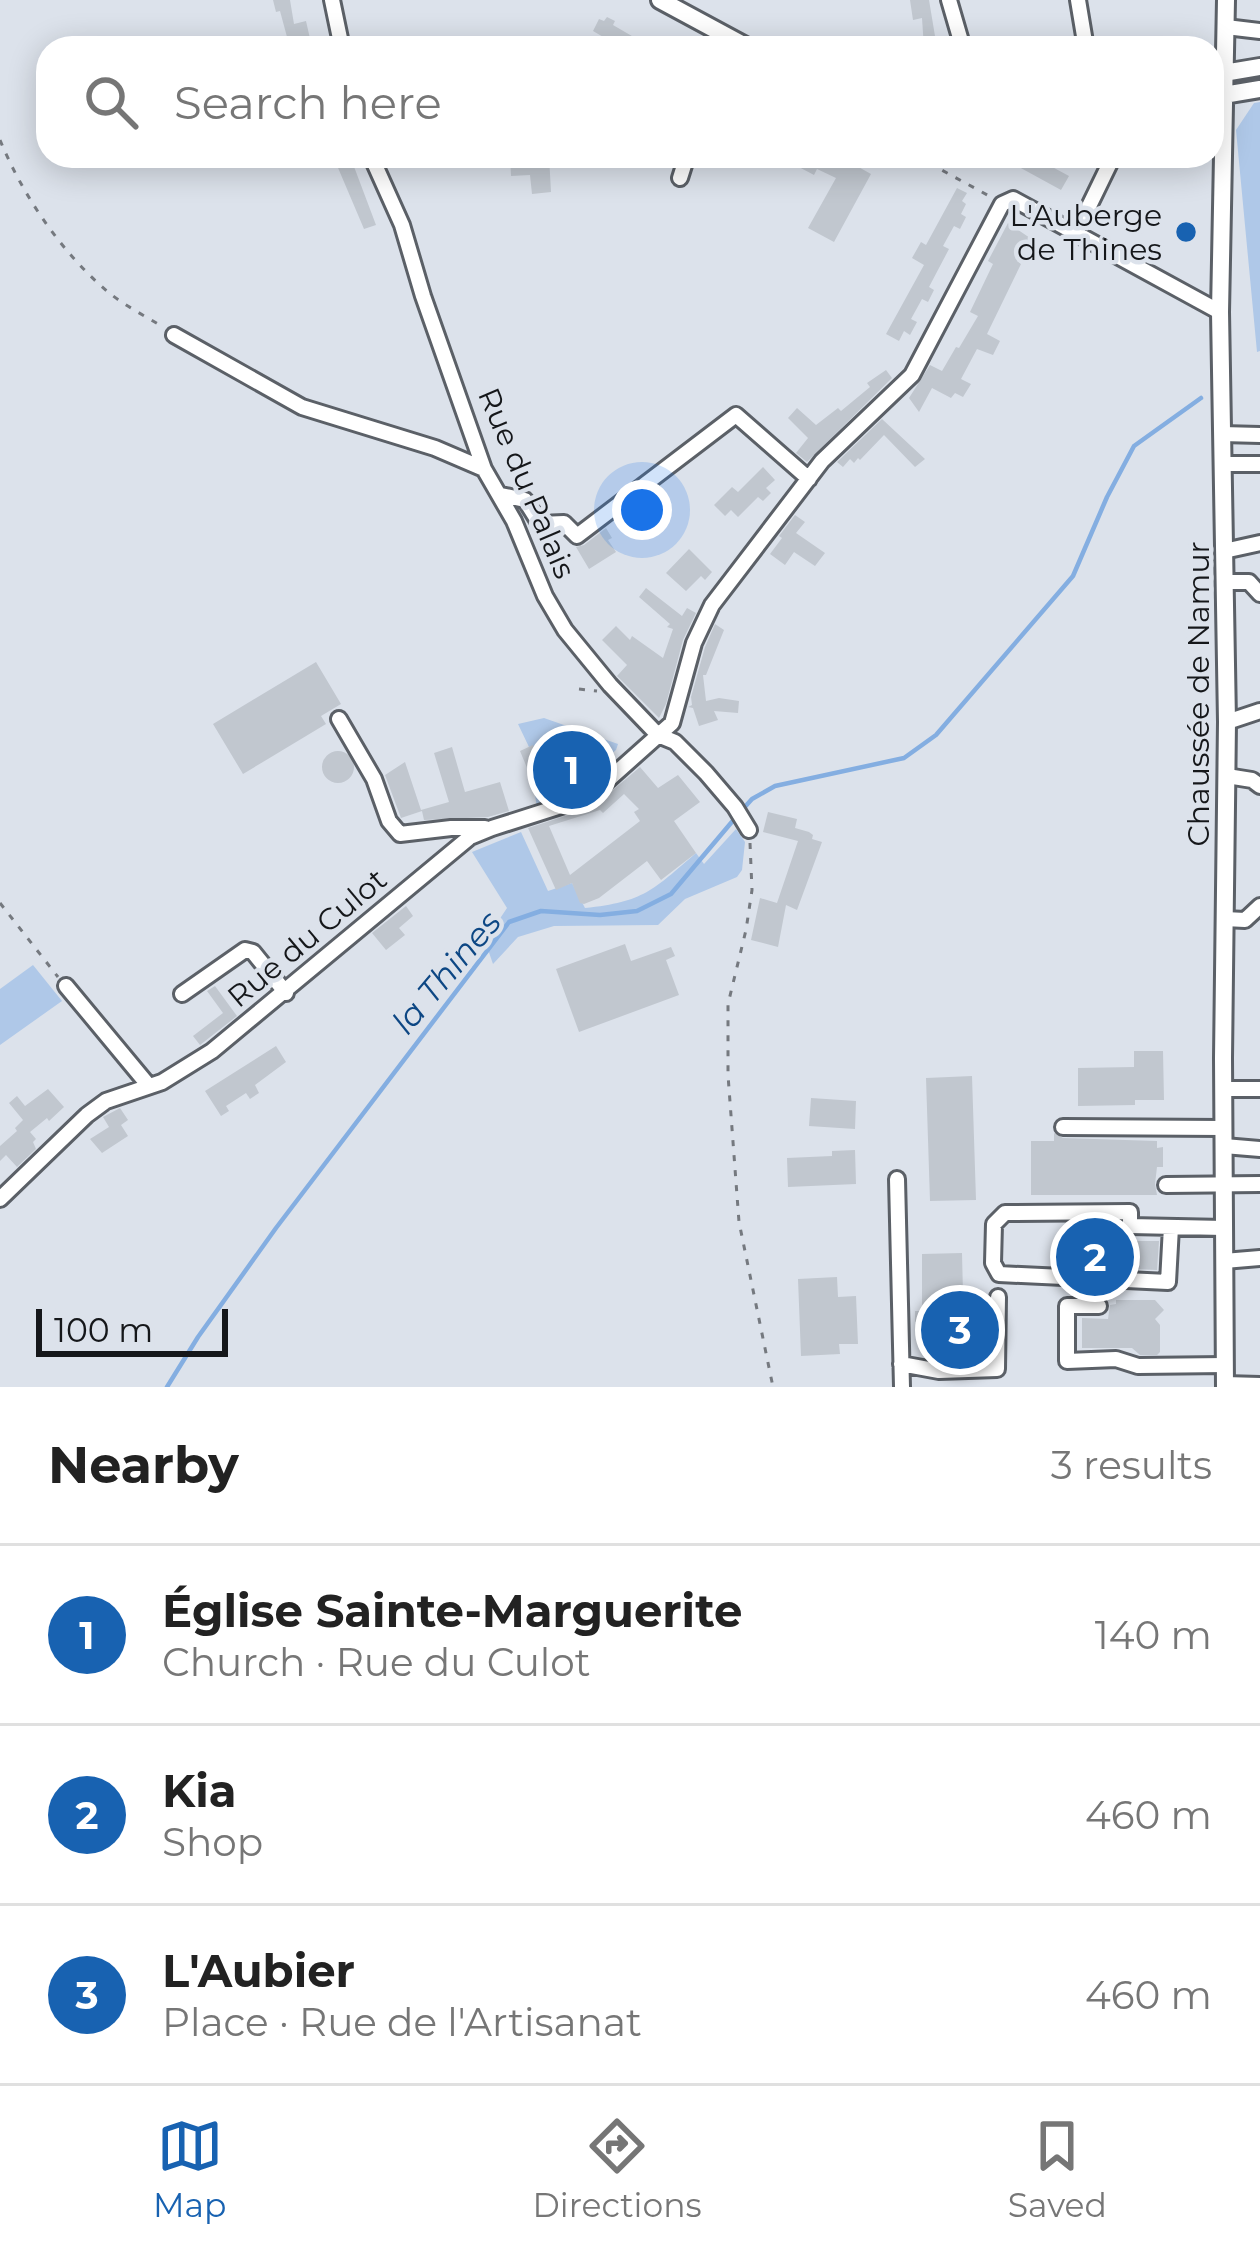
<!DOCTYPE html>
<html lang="en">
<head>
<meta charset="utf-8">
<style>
	body { margin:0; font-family:Montserrat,sans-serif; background:#f2f2f2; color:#222 }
	.scale { position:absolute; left:36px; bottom:30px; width:192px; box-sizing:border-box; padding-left:12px; border:6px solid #15171a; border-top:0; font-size:33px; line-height:42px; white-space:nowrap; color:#15171a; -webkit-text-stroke:9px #dce2eb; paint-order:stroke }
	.you { position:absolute; left:642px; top:510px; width:42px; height:42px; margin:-30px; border:9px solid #fff; border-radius:50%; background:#1a73e8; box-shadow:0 0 0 18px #1a73e833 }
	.badge { display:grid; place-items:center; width:78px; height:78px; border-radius:50%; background:#1862b1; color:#fff; font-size:39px; font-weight:700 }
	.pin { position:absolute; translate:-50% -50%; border:6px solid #fff; box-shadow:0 3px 12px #0006 }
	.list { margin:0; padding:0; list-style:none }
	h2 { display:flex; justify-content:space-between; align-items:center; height:156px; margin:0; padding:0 48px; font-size:51px }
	h2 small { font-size:39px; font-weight:400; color:#767676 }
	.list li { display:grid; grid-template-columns:78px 1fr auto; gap:36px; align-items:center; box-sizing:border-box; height:180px; padding:0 48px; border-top:3px solid #e0e0e0 }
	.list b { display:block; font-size:45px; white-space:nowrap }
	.list p { margin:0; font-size:39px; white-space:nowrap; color:#767676 }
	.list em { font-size:39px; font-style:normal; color:#767676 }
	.icon { flex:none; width:66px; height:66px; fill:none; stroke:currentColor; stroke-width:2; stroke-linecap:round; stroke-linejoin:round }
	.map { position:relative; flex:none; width:1260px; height:1387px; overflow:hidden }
	.search { position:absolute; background:#fff; box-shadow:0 6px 30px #0003; left:36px; right:36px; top:36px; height:132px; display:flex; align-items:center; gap:30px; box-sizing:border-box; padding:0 42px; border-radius:36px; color:#767676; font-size:45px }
	.sheet { height:696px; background:#fff }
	nav { display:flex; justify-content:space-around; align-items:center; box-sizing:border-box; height:168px; border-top:3px solid #e0e0e0; background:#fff; font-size:33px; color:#767676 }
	nav a { display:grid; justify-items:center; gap:6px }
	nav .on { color:#1862b1 }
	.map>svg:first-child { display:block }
</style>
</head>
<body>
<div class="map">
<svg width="1260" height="1387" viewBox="0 0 1260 1387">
	<rect width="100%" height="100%" fill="#dce2eb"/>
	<!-- green -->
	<path fill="#afc8e8" d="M1260,102V351L1257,352L1236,130L1254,103Z
		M544,718L618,744L616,750L590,771L585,766L581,769L564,752L561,771L579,794L537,808L533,782L546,776L533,746L529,747L518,724Z
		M736,829L745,842L742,870L737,877L685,899L658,925L554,926L518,937L493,964L485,941L507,908L472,852L521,832L548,891L572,883L585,908C644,902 653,890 696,853L704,864Z
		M33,965L62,1001L0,1045V989Z"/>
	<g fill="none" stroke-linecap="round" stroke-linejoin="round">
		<!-- stream -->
		<path stroke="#84aee1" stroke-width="4.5" d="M743,809L752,799L775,786L904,758L936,735L1073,576L1107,497L1134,446L1201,398
			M167,1387L198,1337L276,1228L509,922L541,911L600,915L637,911L671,894L736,817"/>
	</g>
	<!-- building -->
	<path fill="#c1c7cf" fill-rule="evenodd" d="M273,0H290L294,24L306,21L311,43L290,48L280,11L276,12Z
		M910,0H929L937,48H924L922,18L913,20Z
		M607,17L615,21L613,25L637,39L639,36L648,41L647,44L653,48H622L593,31L599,19L604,21Z
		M333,156H350L376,225L364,229Z
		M510,156H549L551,192L532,194L530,175L511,176Z
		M778,156H823L841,168L846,160L871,174L834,242L808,228L836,178L817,169L814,175Z
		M1016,156H1032L1069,176L1061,190L1019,167Z
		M957,188L967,193L962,201L966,204L961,214L966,217L960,229L954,226L943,246L949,249L929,287L934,290L928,302L922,299L911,319L917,322L910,335L904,331L899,341L886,334L924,265L912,258L921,242L926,245Z
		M1008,223L1030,238L1017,261L1021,264L987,334L1000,341L993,355L977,349L961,379L971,384L963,397L955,393L951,398L932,388L919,412L909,398L930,365L942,371L956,347L959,348L978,316L970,312L993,264L988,261Z
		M886,370L892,378L807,462L796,453L808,438L788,418L797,408L816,425L838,408L841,411L870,387L867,383Z
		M882,419L925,459L915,467L884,435L860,460L858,458L854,463L850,459L843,467L837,462Z
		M763,467L775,480L766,488L771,493L763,501L758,497L738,517L731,510L725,516L714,505L732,487L738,492Z
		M795,515L805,522L796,533L825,553L815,566L794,552L785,565L770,554L782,538L779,536Z
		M606,528L612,538L608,540L616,552L589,569L576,547L584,545Z
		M689,549L712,572L705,580L701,576L686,591L666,573Z
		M646,588L682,616L687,608L696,613L683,640L666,704L659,718L617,676L627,665L602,640L616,626L630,640L632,636L663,658L673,629L667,627L670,624L639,597Z
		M715,624L724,630L706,675H703L706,701L719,698L739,701L738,713L714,711L718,720L699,726L693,708L688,707L692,705L691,697L705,647Z
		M316,662L341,704L321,716L326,724L243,774L213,724Z
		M533,745L540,761L560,746L581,769L585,766L594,777L583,787L576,790L561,770L533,782L520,751Z
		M452,747L465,792L500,782L509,811L488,817L424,820L422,811L401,818L385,775L405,762L421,810L449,802L434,753Z
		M322 767a16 16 0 1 1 32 0a16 16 0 1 1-32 0Z
		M640,767L658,788L678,775L700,802L674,821L696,853L661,880L647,861L599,898L584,904L580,903L572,883L556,890L528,828L593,807ZM624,794L639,809L634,812L640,821L570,875L549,826L600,810L603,813Z
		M768,812L797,819L795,828L809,832L813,835L812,839L822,842L797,910L786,905L778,947L751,940L760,898L777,903L798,841L763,832Z
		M406,906L413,916L399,928L405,935L386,950L372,933Z
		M625,944L631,961L671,947L675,956L666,960L679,995L579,1032L556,969Z
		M215,986L237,1016L200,1045L193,1036L223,1013L207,991Z
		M276,1046L286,1062L255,1085L259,1093L250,1099L246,1093L226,1106L229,1111L221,1116L205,1091Z
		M1134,1051H1163L1164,1100H1135V1105L1078,1106V1068L1134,1067Z
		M972,1076L976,1200L930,1201L926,1078Z
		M48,1089L64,1107L49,1121L47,1118L30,1132L36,1139L33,1142L36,1149L17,1167L6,1155L0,1161V1146L17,1131L15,1128L23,1120L9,1103L17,1096L25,1106Z
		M811,1098L856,1101L855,1129L809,1126Z
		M120,1108L128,1120L121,1125L128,1136L102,1153L90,1139L109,1127L103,1117Z
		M1054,1133L1063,1138L1157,1141V1148L1163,1147V1167H1157L1155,1184L1157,1195H1031V1141H1054Z
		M855,1150L856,1184L788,1187L787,1158L832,1156V1151Z
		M1119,1223L1124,1241H1159L1157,1270L1066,1266V1224Z
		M962,1253L963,1294L982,1293L984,1358L941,1360L940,1346L933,1344L937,1322H915V1311H922V1254Z
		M837,1277L838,1297L856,1296L858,1344H839L840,1354L801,1356L798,1279Z
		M1116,1300H1155L1164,1310L1155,1319L1160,1325V1352L1157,1355H1140L1132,1348H1082V1318L1108,1319L1110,1305L1116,1304Z"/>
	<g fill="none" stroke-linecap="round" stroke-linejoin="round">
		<!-- minor casing -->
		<g stroke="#5b6067" stroke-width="20">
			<path id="minor" d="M332,0L342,48
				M949,0L963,48
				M1078,0L1086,48
				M1226,27L1260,31
				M371,156L402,225L423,296L484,469L514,521L545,596L565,630L610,685L658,735L675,742L706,773L735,807L749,830
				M680,178L687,156
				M1076,233L1110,163
				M174,335L302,407L435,448L484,469
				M1222,434L1260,435
				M1223,464H1260
				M501,495L525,500L540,524L564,523L577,536L736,415L809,479
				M1224,551L1260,543
				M1225,582H1249L1260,594
				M339,719L374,779L389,821L400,834L451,828H485
				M1227,722L1260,711
				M1227,776L1252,780L1260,786
				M1225,919L1245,920L1260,906
				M66,986L149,1086
				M182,994L245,950L253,952L286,993
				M1223,1089H1260
				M1063,1127L1223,1128
				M1224,1146L1260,1149
				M897,1179L902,1387
				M1166,1185L1260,1184
				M0,1199L87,1115L106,1101L162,1082L212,1051L470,837L492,828L589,797L672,723L694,643L712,605L822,461L912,375L1002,204L1013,199L1220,312
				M1171,1227L1168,1282L999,1274L993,1263L994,1224L1005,1213L1130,1212V1226L1224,1228
				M1224,1261L1260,1258
				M1099,1306H1067V1361L1116,1359L1138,1366L1225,1365
				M901,1364L939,1371L997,1369L998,1297
				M1225,1384L1260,1385"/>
		</g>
		<!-- major casing -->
		<g stroke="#5b6067" stroke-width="22">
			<path id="major" d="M660,0L749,48
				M1212,75L1260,67
				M1212,97L1260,89
				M1225,1387L1223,1058L1227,722L1220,312L1226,0"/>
		</g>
		<!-- path -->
		<path stroke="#75797f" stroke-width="3" stroke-dasharray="6 9" stroke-linecap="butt" d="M0,140C23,196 61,252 108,292C124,305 145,316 163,327
			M916,156L991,197
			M579,689L597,691
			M750,843L752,890L746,930L728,1004V1075L739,1222L773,1387
			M0,903L58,977"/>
		<!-- minor -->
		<use href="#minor" stroke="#fff" stroke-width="14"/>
		<!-- major -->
		<use href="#major" stroke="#fff" stroke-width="16"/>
	</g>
	<!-- markers -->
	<circle fill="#1862b1" stroke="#dce2eb" stroke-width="4.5" cx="1186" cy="232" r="12"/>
	<g text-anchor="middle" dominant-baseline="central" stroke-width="9" stroke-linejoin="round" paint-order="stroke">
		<!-- poi labels -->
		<g font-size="30" fill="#15171a" stroke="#dce2eb" text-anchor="end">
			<text x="1162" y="215">L'Auberge<tspan x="1162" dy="34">de Thines</tspan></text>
		</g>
		<!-- street labels -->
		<g font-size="30" fill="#15171a" stroke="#dce2eb">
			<text transform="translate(527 483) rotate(67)">Rue du Palais</text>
			<text transform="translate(1198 694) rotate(-90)">Chaussée de Namur</text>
			<text transform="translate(307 938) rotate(-40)">Rue du Culot</text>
		</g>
		<!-- water labels -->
		<g font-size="33" font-style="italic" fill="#0d4784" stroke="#dce2eb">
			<text transform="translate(446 972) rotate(-50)">la Thines</text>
		</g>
	</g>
</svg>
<div class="scale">100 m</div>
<div class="you"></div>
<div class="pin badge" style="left:572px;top:770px">1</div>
<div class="pin badge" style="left:1095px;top:1257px">2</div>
<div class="pin badge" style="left:960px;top:1330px">3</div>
<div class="search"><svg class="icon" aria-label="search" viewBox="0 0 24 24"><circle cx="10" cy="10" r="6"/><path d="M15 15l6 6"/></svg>Search here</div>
</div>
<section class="sheet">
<h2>Nearby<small>3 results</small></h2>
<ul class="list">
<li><span class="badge">1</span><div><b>Église Sainte-Marguerite</b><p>Church · Rue du Culot</p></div><em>140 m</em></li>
<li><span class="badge">2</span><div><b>Kia</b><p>Shop</p></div><em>460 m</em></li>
<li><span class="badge">3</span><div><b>L'Aubier</b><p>Place · Rue de l'Artisanat</p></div><em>460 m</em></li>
</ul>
</section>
<nav>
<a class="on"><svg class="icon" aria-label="map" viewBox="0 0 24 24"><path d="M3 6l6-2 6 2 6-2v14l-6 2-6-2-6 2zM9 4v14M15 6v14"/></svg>Map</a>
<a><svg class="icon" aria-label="directions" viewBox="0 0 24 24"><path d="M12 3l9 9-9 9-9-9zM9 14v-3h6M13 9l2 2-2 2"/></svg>Directions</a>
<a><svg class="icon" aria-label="saved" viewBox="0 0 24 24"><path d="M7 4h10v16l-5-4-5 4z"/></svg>Saved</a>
</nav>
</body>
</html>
